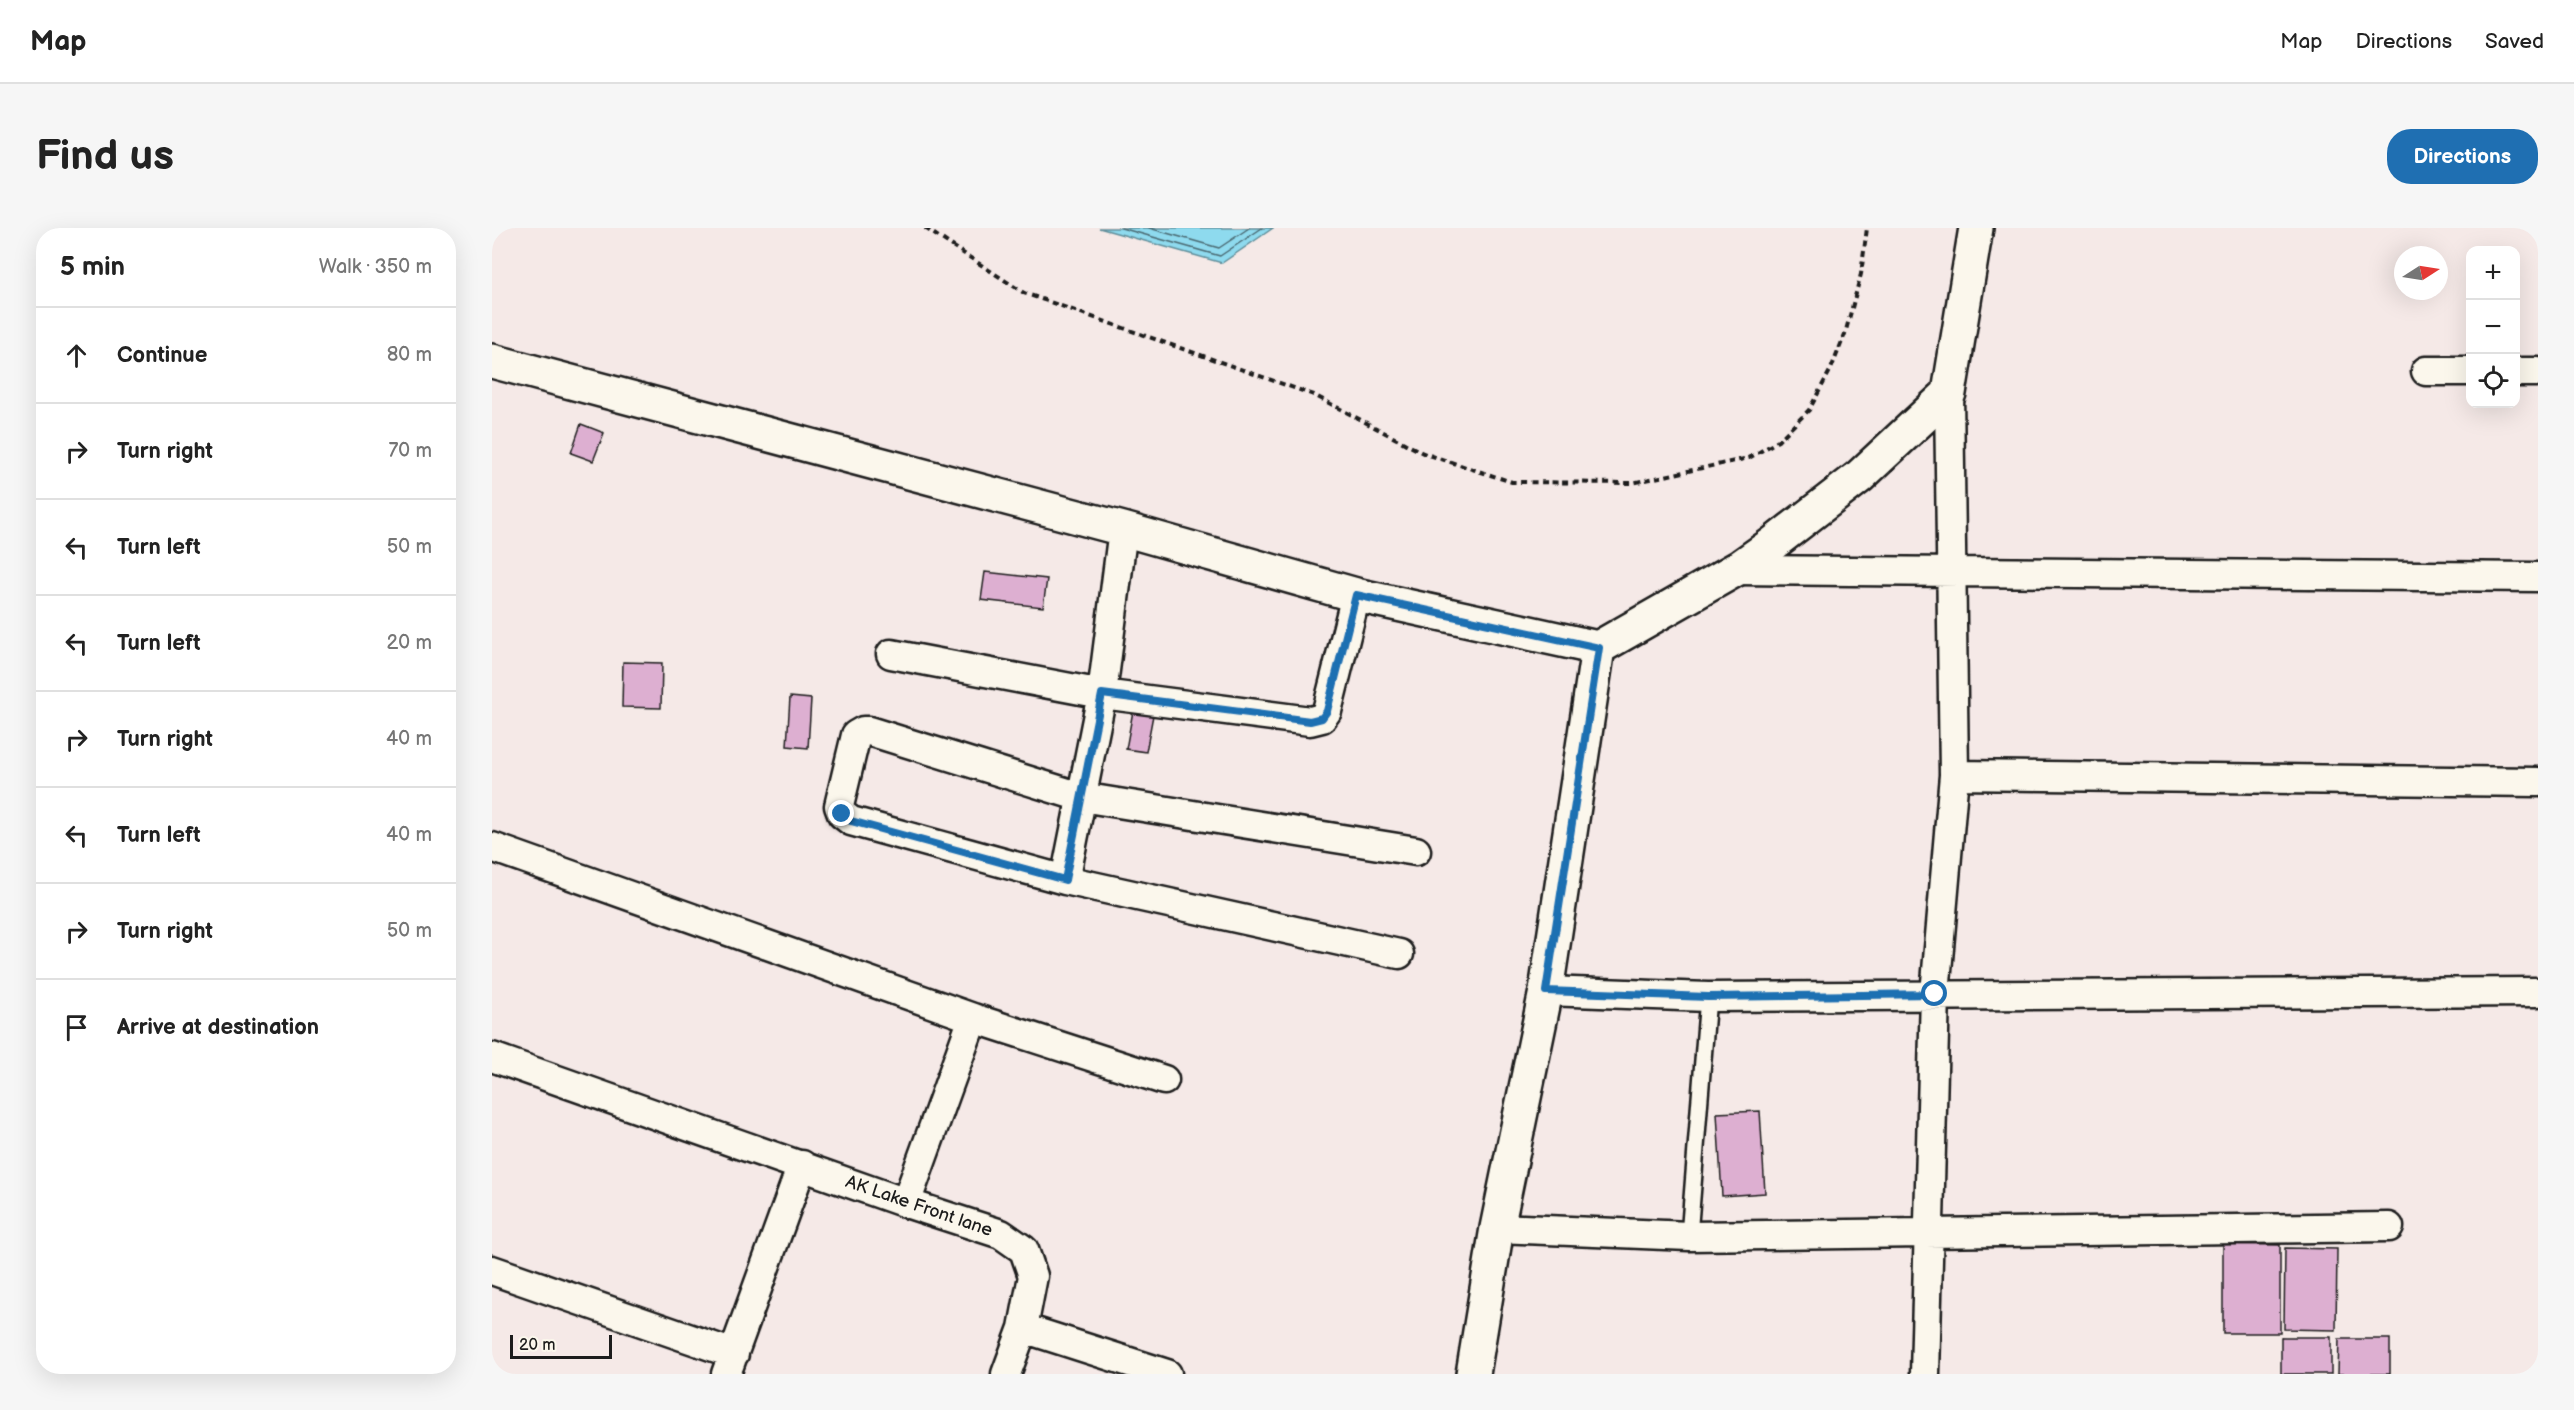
<!DOCTYPE html>
<html lang="en">
<head>
<meta charset="utf-8">
<style>
	body { margin:0; font-family:"Balsamiq Sans",sans-serif; background:#f6f6f6; color:#222 }
	.controls { position:absolute; right:18px; top:18px; display:grid; overflow:hidden; border-radius:12px; box-shadow:0 6px 24px #0002 }
	.controls button { width:54px; height:54px; display:grid; place-items:center; padding:0; border:0; border-bottom:2px solid #e0e0e0; background:#fff; color:#222; font:30px sans-serif }
	.compass { position:absolute; left:1902px; top:18px; width:54px; height:54px; border-radius:50%; background:#fff; box-shadow:0 6px 24px #0002; rotate:78deg }
	.scale { position:absolute; left:18px; bottom:15px; width:102px; box-sizing:border-box; padding-left:6px; border:3px solid #1c1c1c; border-top:0; font-size:16px; line-height:21px; white-space:nowrap; color:#1c1c1c; -webkit-text-stroke:4px #fbf7ec; paint-order:stroke }
	.stop { position:absolute; width:18px; height:18px; margin:-14px; border:4px solid #1f6fb2; border-radius:50%; background:#fff }
	.stop.end { background:#1f6fb2; border-color:#fff; box-shadow:0 2px 6px #0008 }
	.list { margin:0; padding:0; list-style:none }
	h2 { display:flex; justify-content:space-between; align-items:center; height:78px; margin:0; padding:0 24px; font-size:26px }
	h2 small { font-size:20px; font-weight:400; color:#767676 }
	.list li { display:grid; grid-template-columns:39px 1fr auto; gap:18px; align-items:center; box-sizing:border-box; height:96px; padding:0 24px; border-top:2px solid #e0e0e0 }
	.list b { display:block; font-size:22px; white-space:nowrap }
	.list em { font-size:20px; font-style:normal; color:#767676 }
	.icon { flex:none; width:33px; height:33px; fill:none; stroke:currentColor; stroke-width:2; stroke-linecap:round; stroke-linejoin:round }
	.map { position:relative; flex:none; width:2046px; height:1146px; overflow:hidden; border-radius:24px }
	header { display:flex; align-items:center; gap:36px; box-sizing:border-box; height:84px; padding:0 30px; background:#fff; border-bottom:2px solid #e0e0e0 }
	header strong { font-size:28px }
	nav { display:flex; gap:33px; margin-inline-start:auto; font-size:21px }
	.intro { display:flex; align-items:center; justify-content:space-between; box-sizing:border-box; height:144px; padding:0 36px }
	h1 { margin:0; font-size:42px }
	.button { padding:15px 27px; border-radius:24px; background:#1f6fb2; color:#fff; font-size:21px; font-weight:700 }
	main { display:flex; gap:36px; padding:0 36px }
	aside { flex:1; background:#fff; border-radius:24px; box-shadow:0 6px 24px #0002 }
	.map>svg:first-child { display:block }
</style>
</head>
<body>
<header>
<strong>Map</strong>
<nav><a>Map</a><a>Directions</a><a>Saved</a></nav>
</header>
<div class="intro"><h1>Find us</h1><a class="button">Directions</a></div>
<main>
<aside>
<h2>5 min<small>Walk · 350 m</small></h2>
<ul class="list">
<li><svg class="icon" aria-label="ahead" viewBox="0 0 24 24"><path d="M12 20V5M6 11l6-6 6 6"/></svg><div><b>Continue</b></div><em>80 m</em></li>
<li><svg class="icon" aria-label="right" viewBox="0 0 24 24"><path d="M7 20v-9h11M14 6l5 5-5 5"/></svg><div><b>Turn right</b></div><em>70 m</em></li>
<li><svg class="icon" aria-label="left" viewBox="0 0 24 24"><path d="M17 20v-9H6M10 6l-5 5 5 5"/></svg><div><b>Turn left</b></div><em>50 m</em></li>
<li><svg class="icon" aria-label="left" viewBox="0 0 24 24"><path d="M17 20v-9H6M10 6l-5 5 5 5"/></svg><div><b>Turn left</b></div><em>20 m</em></li>
<li><svg class="icon" aria-label="right" viewBox="0 0 24 24"><path d="M7 20v-9h11M14 6l5 5-5 5"/></svg><div><b>Turn right</b></div><em>40 m</em></li>
<li><svg class="icon" aria-label="left" viewBox="0 0 24 24"><path d="M17 20v-9H6M10 6l-5 5 5 5"/></svg><div><b>Turn left</b></div><em>40 m</em></li>
<li><svg class="icon" aria-label="right" viewBox="0 0 24 24"><path d="M7 20v-9h11M14 6l5 5-5 5"/></svg><div><b>Turn right</b></div><em>50 m</em></li>
<li><svg class="icon" aria-label="arrive" viewBox="0 0 24 24"><path d="M6 21V4h12l-3 4 3 4H6"/></svg><div><b>Arrive at destination</b></div></li>
</ul>
</aside>
<div class="map">
<svg width="2046" height="1146" viewBox="0 0 2046 1146">
	<rect width="100%" height="100%" fill="#f5e9e7"/>
	<filter id="ink" filterUnits="userSpaceOnUse"><feTurbulence type="fractalNoise" baseFrequency=".0167" numOctaves="2"/><feDisplacementMap in="SourceGraphic" scale="12" xChannelSelector="R" yChannelSelector="G"/><feConvolveMatrix kernelMatrix="1 2 1 2 8 2 1 2 1" color-interpolation-filters="sRGB"/></filter>
	<g filter="url(#ink)">
		<!-- water -->
		<path fill="#8edaee" stroke="#608e9a" stroke-width="1.5" d="M607,0H781L730,35Z"/>
		<g fill="none" stroke-linecap="round" stroke-linejoin="round">
			<!-- shore -->
			<path stroke="#4a6870" stroke-width="1.5" d="M629,0L728,28L770,0
				M657,0L727,20L757,0"/>
		</g>
		<!-- building -->
		<path fill="#ddafd1" stroke="#1c1c1c" stroke-width="1.5" d="M89,196L112,205L101,233L79,225Z
			M493,344L555,351L551,379L489,372Z
			M131,434L170,435L169,480L130,479Z
			M298,469L319,471L316,520L295,518Z
			M641,483L661,487L654,524L634,521Z
			M1268,883L1273,965L1230,968L1225,885Z
			M1731,1016L1788,1017V1105H1731Z
			M1793,1020L1845,1021L1844,1102L1792,1101Z
			M1789,1109H1839V1146H1789Z
			M1847,1111H1898V1146H1846Z"/>
		<g fill="none" stroke-linecap="round" stroke-linejoin="round">
			<!-- lane casing -->
			<g stroke="#1c1c1c" stroke-width="20">
				<path id="lane" d="M1197,1008L1216,769"/>
			</g>
			<!-- street casing -->
			<g stroke="#1c1c1c" stroke-width="33">
				<path id="street" d="M1934,143H1978
					M2024,144H2046
					M1242,342L2046,349
					M399,426L610,466L818,493L830,490L835,483L864,367
					M1462,547L2046,554
					M0,619L481,790L672,852
					M573,652L610,466L631,301
					M907,726L573,652L359,593L350,586L347,578L364,507L371,503H377L589,569L924,623
					M1054,763L1216,769L2046,764
					M0,829L414,975L509,1006L532,1022L541,1048L531,1100L514,1146
					M414,975L481,790
					M1005,1000L1197,1008L1897,999
					M0,1042L242,1126
					M531,1100L675,1146
					M234,1146L310,937
					M1433,1146L1443,766L1462,547L1457,165"/>
			</g>
			<!-- secondary casing -->
			<g stroke="#1c1c1c" stroke-width="38">
				<path id="secondary" d="M0,133L631,301L864,367L1106,420L1248,339L1279,317L1367,249L1457,165L1484,0
					M981,1146L1005,1000L1054,763L1106,420"/>
			</g>
			<!-- path -->
			<path stroke="#1c1c1c" stroke-width="4" stroke-dasharray="6 4.5" stroke-linecap="butt" d="M433,0L532,65L822,167L931,225L1020,254L1140,255L1257,230L1286,213L1317,182L1339,141L1353,106L1369,46L1375,0"/>
			<!-- lane -->
			<use href="#lane" stroke="#fbf7ec" stroke-width="15"/>
			<!-- street -->
			<use href="#street" stroke="#fbf7ec" stroke-width="28"/>
			<!-- secondary -->
			<use href="#secondary" stroke="#fbf7ec" stroke-width="33"/>
		</g>
	</g>
	<g fill="none" stroke-linecap="round" stroke-linejoin="round" filter="url(#ink)">
		<!-- route -->
		<path stroke="#1f6fb2" stroke-width="8" d="M350,586L359,593L573,652L610,466L818,493L830,490L835,483L864,367L1107,420L1054,763L1216,769L1443,766"/>
	</g>
	<g text-anchor="middle" dominant-baseline="central" stroke-width="4.5" stroke-linejoin="round" paint-order="stroke">
		<!-- street labels -->
		<g font-size="18" fill="#1c1c1c" stroke="#fbf7ec">
			<text transform="translate(427 978) rotate(19)">AK Lake Front lane</text>
		</g>
	</g>
</svg>
<div class="controls">
<button>+</button>
<button>−</button>
<button><svg class="icon" aria-label="locate" viewBox="0 0 24 24"><circle cx="12" cy="12" r="6"/><path d="M12 2v4M12 18v4M2 12h4M18 12h4"/></svg></button>
</div>
<svg class="compass" viewBox="-18 -18 36 36"><path d="M0-13l5 13h-10z" fill="#e53935"/><path d="M0 13l5-13h-10z" fill="#767676"/></svg>
<div class="scale">20 m</div>
<div class="stop" style="left:1443px;top:766px"></div>
<div class="stop end" style="left:350px;top:586px"></div>
</div>
</main>
</body>
</html>
